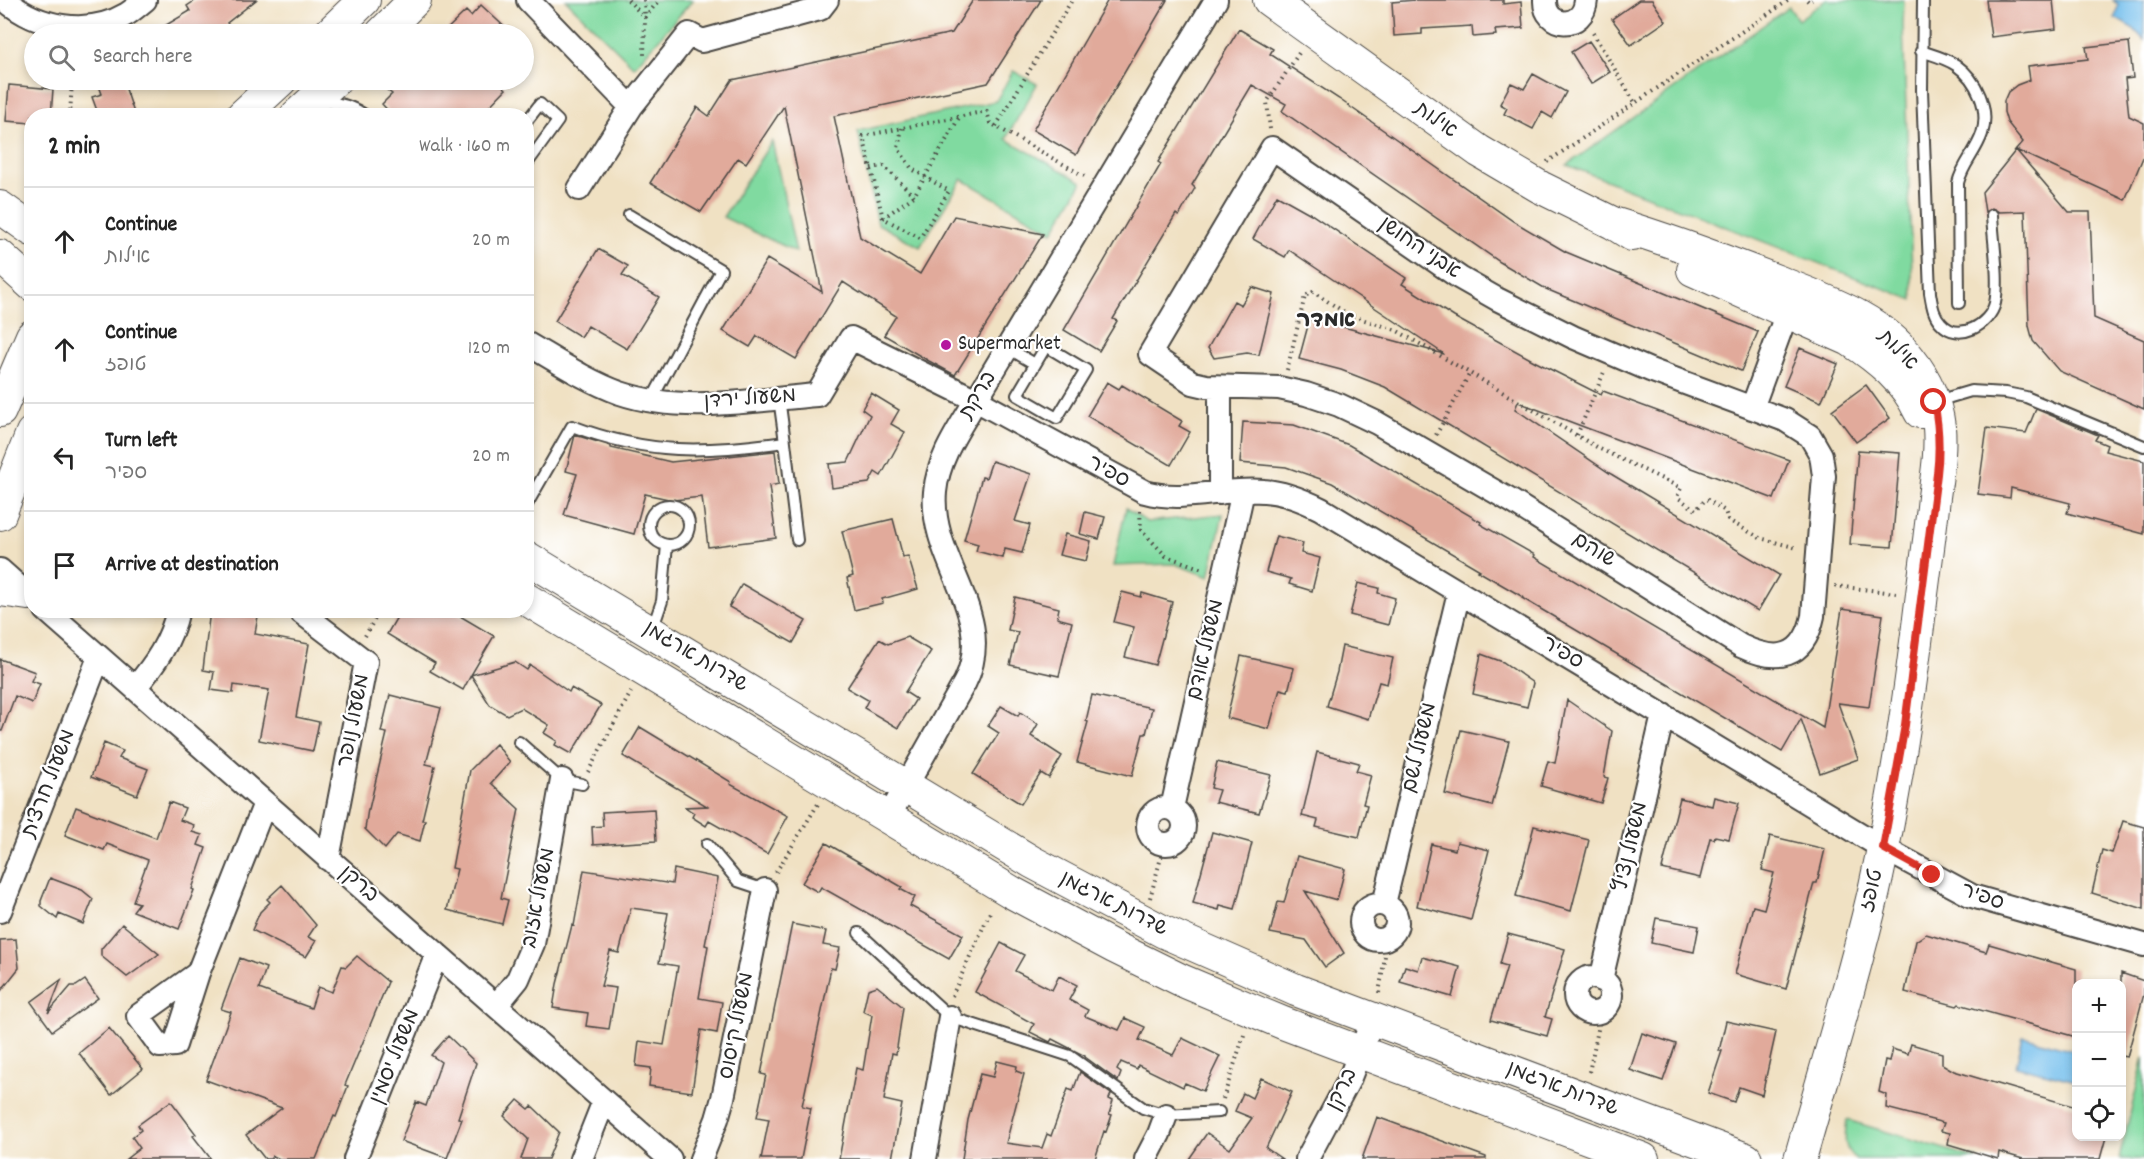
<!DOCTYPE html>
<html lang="en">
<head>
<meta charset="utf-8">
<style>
	body { margin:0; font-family:Dekko,"Playpen Sans Hebrew",sans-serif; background:#f2f2f2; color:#222 }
	.controls { position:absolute; right:18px; bottom:18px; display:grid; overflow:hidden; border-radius:12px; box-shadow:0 3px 9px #0003 }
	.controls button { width:54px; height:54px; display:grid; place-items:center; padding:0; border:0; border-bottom:2px solid #e0e0e0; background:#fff; color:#222; font:30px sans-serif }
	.stop { position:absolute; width:18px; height:18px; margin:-14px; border:4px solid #d93025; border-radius:50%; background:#fff }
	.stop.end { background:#d93025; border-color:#fff; box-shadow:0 2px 6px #0008 }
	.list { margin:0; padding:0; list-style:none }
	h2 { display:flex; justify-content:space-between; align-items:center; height:78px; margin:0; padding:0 24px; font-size:26px }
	h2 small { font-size:20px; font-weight:400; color:#767676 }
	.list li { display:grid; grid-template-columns:39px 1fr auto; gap:18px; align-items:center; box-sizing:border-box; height:108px; padding:0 24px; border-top:2px solid #e0e0e0 }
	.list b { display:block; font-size:22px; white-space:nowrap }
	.list p { margin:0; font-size:20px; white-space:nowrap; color:#767676 }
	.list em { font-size:20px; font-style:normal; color:#767676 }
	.icon { flex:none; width:33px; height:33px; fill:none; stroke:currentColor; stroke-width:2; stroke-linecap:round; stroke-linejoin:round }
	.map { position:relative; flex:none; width:2144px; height:1159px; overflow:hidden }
	.search { position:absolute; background:#fff; box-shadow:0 3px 9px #0003; left:24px; top:24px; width:510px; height:66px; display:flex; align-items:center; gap:15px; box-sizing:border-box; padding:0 21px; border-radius:33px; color:#767676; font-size:22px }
	.panel { position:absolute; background:#fff; box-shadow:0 3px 9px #0003; left:24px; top:108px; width:510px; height:510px; border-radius:24px }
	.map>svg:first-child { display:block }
</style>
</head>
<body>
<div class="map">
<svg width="2144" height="1159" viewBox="0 0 2144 1159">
	<rect width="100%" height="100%" fill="#fff"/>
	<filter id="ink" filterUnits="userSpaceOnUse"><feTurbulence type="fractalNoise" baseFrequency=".0167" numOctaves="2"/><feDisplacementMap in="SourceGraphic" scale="12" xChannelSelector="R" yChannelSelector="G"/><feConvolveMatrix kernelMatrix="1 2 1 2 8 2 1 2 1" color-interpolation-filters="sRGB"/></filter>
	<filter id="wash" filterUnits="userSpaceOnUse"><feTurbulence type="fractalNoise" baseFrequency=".008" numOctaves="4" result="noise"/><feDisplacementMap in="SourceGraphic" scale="24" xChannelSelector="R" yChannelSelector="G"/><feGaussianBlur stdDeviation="1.35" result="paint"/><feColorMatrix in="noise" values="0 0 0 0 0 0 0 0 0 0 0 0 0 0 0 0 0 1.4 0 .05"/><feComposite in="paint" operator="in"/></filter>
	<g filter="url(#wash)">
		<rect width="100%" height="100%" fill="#f0e1c3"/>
		<!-- green -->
		<path fill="#80daa0" stroke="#568266" stroke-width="1.5" d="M566,0H693L634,67Z
			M1826,0H1904L1903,25L1913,300L1567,165L1789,7L1798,20Z
			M1013,71L1037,84L1006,139L1082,182L1053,232L962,179L920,247L878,224L858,131L996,101Z
			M772,141L796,252L723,217Z
			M1126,508L1147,522L1223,514L1209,577L1175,564L1113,566Z
			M2144,1057V1159H2119Z
			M1847,1120L1978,1159H1856C1842,1150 1845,1134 1847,1120Z"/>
		<!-- water -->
		<path fill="#72beec" stroke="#4e748c" stroke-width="1.5" d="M2113,0H2144V40L2134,29L2115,18L2118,5Z
			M2023,1036L2076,1051V1081L2016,1066Z"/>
		<g id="blocks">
			<!-- building -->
			<path fill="#e1aa9b" d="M196,0H256L227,23L235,34H151L190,11L187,6Z
				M973,0H1041L988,83L834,116L860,237L920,274L954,216L1043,234L955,375L929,361L884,335L896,316L843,282L796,359L757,336L750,347L723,331L767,259L822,292L784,106L746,163L738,158L701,212L650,183L697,107L709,116L732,80L952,33Z
				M1108,0H1167L1076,155L1033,130Z
				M1415,0H1503V4L1521,2L1523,28L1495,30L1496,35L1473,37L1472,26L1422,29V34L1394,36L1392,2Z
				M1639,0H1652L1666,21L1631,45L1612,19Z
				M1986,0H2053L2056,29L1991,37Z
				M481,5L512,34H442L466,11L471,16Z
				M1239,29L1273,49L1270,54L1339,99L1513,221L1566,252L1758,332L1741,371L1546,289L1500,262L1282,111L1286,104L1252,85L1192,185L1195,188L1179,216L1176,214L1113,319L1117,321L1099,351L1064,330L1161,164L1158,162Z
				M1589,41L1610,72L1591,84L1571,52Z
				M2129,42L2133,78L2125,79L2129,116L2144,123V155L2125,200L2016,150L2023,142L2007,122L2004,112V101L2008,92L2017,85L2030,80L2028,66L2088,59L2086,47Z
				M1533,74L1566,92L1552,118L1542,112L1533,129L1504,114L1507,108L1500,104L1511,83L1524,89Z
				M97,80H123L135,116H99L92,97L102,94Z
				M397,80H496L506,89L480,116H393L382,104L392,94L387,90Z
				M9,85L53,89L51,116H32V123L6,121Z
				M2016,150L2069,212H2090L2094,318L2144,340V409L2059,371L2033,341L2029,326L2025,211L1999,212L1992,208L1985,212L1982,192Z
				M1277,195L1311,214L1406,278L1402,284L1454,317L1536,362L1601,395L1603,391L1789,460L1774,499L1518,402L1515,409L1611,474L1779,575L1758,611L1385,387L1341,370L1299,359L1310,318L1444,354L1289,250L1285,257L1253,239Z
				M598,249L628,266L622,275L659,297L627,349L588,326L581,337L555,321Z
				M1252,287L1274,294L1259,355L1247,353L1214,358L1208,348L1234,301L1241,305Z
				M1800,348L1838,364L1821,402L1784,386Z
				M1107,382L1119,389L1122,385L1182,421L1179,426L1190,432L1171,465L1087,416Z
				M1866,385L1890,418L1856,442L1832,410Z
				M871,393L899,410L891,424L905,432L881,476L875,472L869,483L832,488L829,464L848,462L870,415L862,409Z
				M2036,409L2098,435L2095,440L2107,445L2105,451L2144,461V534L2067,513L2070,503L2011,488L2010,498L1978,494L1987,428L2026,433Z
				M1243,422L1294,425L1349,445L1481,522L1480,524L1535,555L1534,557L1823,728L1842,609L1883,615L1869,707L1838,703L1858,759L1820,773L1801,719L1782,752L1522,598L1523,597L1478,571L1480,570L1332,483L1286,467L1240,463Z
				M575,435L611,446V448L671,462L775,451L779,484L769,486L776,538L708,547L702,497L673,500L645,494L634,534L564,515L577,474L566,471Z
				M1858,450L1900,453L1892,547L1850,544Z
				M992,461L1031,474L1015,521L1030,525L1022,553L1005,549L1003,558L976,551L978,544L964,540L982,477L986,478Z
				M1085,512L1105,517L1099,539L1080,534Z
				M893,519L903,557L908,556L918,589L882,599L883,603L854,610L847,578L853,576L842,531Z
				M1065,534L1091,541L1086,561L1059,555Z
				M1276,536L1303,543L1301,553L1320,558L1312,591L1289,584L1291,579L1266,572Z
				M1358,583L1379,588L1378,593L1395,598L1388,625L1350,615Z
				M742,584L806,621L793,643L729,607Z
				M1122,592L1141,597L1142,593L1172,602L1155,665L1125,657L1134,627L1114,622Z
				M1015,597L1059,608L1057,618L1072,622L1059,676L1010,665L1018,632L1008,630Z
				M210,610H259L255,634L309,644L296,717L319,722L313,751L259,740L269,690L234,685L233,693L211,690L214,672L203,670Z
				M401,610H450L494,636L471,675L515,662L527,670L530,665L569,692L571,688L601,705L571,754L555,745L557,741L544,733L549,725L521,708L507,715L490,705L471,675L463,690L430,671L435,663L387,634Z
				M907,637L931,651L905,692L916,699L898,728L864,708L868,700L847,688L879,639L888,644Z
				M1342,646L1393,658L1387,684L1379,682L1368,719L1327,706L1337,672Z
				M1481,654L1503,662L1533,683L1527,707L1473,694Z
				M1241,656L1294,668L1288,691L1280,689L1269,729L1227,718Z
				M0,659L35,672L31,681L40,684L32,703L15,696L2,731H0Z
				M390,695L441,708L426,764L435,766L422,820H425L420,841L397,834L385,849L365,829L368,809H369L387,733L381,732Z
				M1092,695L1152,708L1146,734H1143L1132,776L1077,762L1088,722L1086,721Z
				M1567,700L1612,731L1604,777L1608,778L1601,803L1541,786L1548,761L1555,763Z
				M1001,706L1018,716L1020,712L1038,724L1031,736L1062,756L1049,778L1041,773L1021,804L973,774L999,733L988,726Z
				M640,727L731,782L730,784L788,816L767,854L709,821L706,826L692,817L694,813L685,807L707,806L623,756Z
				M1461,730L1509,741L1492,806L1445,794Z
				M104,743L123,751L119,758L148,769L137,795L91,777Z
				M496,744L510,762L491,783L519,809L501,898L508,900L502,924L447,910L457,869L452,868L470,770Z
				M1317,752L1359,763L1356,771L1371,775L1363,804L1367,805L1359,837L1316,827L1318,820L1302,816Z
				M1217,762L1271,775L1259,813L1215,802L1219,790L1211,788Z
				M1714,797L1739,803L1729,839L1715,836L1714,839L1710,838L1700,878L1662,869L1680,798L1712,806Z
				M169,802L185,808L180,820L194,825L192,832L202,835L198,845L206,848L192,889L194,890L179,929L133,911L139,903L133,901L148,860L107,844L104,850L65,835L76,807L156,838Z
				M654,809L656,841L593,845L592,827L603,826L602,812Z
				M2123,821L2144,827V909L2092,893L2102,850L2112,853Z
				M1534,826L1589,840L1571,911L1516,896Z
				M1212,832L1252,843L1235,909L1220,905L1219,910L1193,903Z
				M1770,836L1825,849L1817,883H1814L1786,989L1735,974L1753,906L1764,909L1774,873L1762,870Z
				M1457,842L1489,850L1471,920L1417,906L1431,844L1455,850Z
				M826,843L902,887L900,889L915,897L910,906L963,935L949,959L821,887L818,892L802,883Z
				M1297,856L1345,869L1337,900L1305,891L1344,953L1325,967L1306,940L1270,933L1278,902L1284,903Z
				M674,869L718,878L705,945L708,946L699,998L722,1002L717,1033L701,1030L692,1092L649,1086L651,1068L636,1066L639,1041L664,1045L678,966L659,963L668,913L631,908L619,953L610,951L601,986L616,988L609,1029L586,1026L588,1013L553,1008L557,984L572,925L574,926L584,870L672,884Z
				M50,878L82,890L93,899L83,924L59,914L57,919L41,906V901Z
				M282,885L316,925L308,937L316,941L306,957L252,930L260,912L270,902L267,899Z
				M1656,918L1699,926L1694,952L1651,943Z
				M122,924L159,954L127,977L101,956V949Z
				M792,924L826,931L823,945L840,948L835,969L831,968L802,1106L811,1108L801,1159H761L769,1119L757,1117L766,1075L761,1074Z
				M1508,934L1565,949L1545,1017L1552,1019L1547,1036L1491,1020L1507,966L1500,964Z
				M1926,934L1986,952L1989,944L2076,969V1037L1959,1004L1957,1006L1905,992L1916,941Z
				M16,939L19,968L0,992V940Z
				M1001,943L1024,955L1015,971L1052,990L1059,976L1077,985L1069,1000L1088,1010L1085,1016L1119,1030L1125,1018L1145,1027L1139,1040L1173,1055L1182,1038L1220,1056L1203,1091L1185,1083L1183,1087L1138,1065L1137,1069L1121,1062L1117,1070L1121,1073L1118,1081L1085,1057V1056L1052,1039L1050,1042L1030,1032L1034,1024L975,992Z
				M357,956L388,982L345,1085L348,1086L336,1117L334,1116L316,1159H280L273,1156L270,1159H265L246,1135L282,1108L206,1080L231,1012L221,1009L240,958L266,968L259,989L311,1008L318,987L332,992L342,966L346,967Z
				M1422,957L1460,967L1452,997L1400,982L1405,966L1418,970Z
				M2121,973L2144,981V994L2127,1057L2121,1056Z
				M61,980L48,1013L71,986H76L85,980L98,998L52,1031L31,1002Z
				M877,986L903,1007L896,1054L892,1053L884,1100L902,1104L892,1159H839L856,1068L863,1070L872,1015L863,1011L868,989Z
				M1726,1021L1776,1032L1762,1095L1739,1087L1734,1102L1708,1093L1722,1051H1719Z
				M109,1028L143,1069L111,1095L79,1053Z
				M1642,1033L1676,1044L1663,1081L1630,1070Z
				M448,1036L476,1063L458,1118L462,1119L447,1158L401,1141L416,1102L426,1106L441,1062L431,1055Z
				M1911,1044L1942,1053V1064L1954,1071L2076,1107V1137H2106L2100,1159H2023L1999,1152L1998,1159L1948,1144L1950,1133L1941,1131L1944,1123L1886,1108L1887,1095L1879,1092L1885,1060L1889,1061L1892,1049L1908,1054Z
				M997,1061L1017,1066L1016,1071L1024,1074L1006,1143L1042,1148L1047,1134L1051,1136L1068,1089L1073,1091L1080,1072L1111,1094L1109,1099L1113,1101L1109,1114L1112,1115L1106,1132L1104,1131L1095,1159H962L968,1120L980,1074L993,1077Z
				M1261,1078L1292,1092L1266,1148L1282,1159H1189L1207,1133L1230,1149L1252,1118L1235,1111L1243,1093L1252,1098Z
				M518,1100L529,1109L532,1106L559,1132L548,1159H521L528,1139L504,1116Z
				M171,1101L196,1134L193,1136L211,1159H126L140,1148L132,1137L141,1130L138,1125Z
				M1377,1117L1486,1157V1159H1362Z"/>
		</g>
	</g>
	<g filter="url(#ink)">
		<use href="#blocks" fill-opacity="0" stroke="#494642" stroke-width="1.5"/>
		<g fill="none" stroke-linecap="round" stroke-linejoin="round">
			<!-- lane casing -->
			<g stroke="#494642" stroke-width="14">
				<path id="lane" d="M1923,0L1922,90L1930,293C1932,304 1933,315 1941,323C1958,343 1990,325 1995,303C2000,280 1993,240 1992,215
					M1921,51C1933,55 1945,58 1956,65C1977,80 1990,109 1982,134C1976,152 1962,165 1958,183L1959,303
					M319,103C336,101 352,106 366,116
					M526,122L540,104L558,121L526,165
					M629,215L721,270L651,401
					M1046,346L1086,370L1057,418L1017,395Z
					M1008,348L1035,364
					M779,398L785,442
					M1937,401L1971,391L2006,393L2026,397L2144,446
					M649 525a20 20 0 1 1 40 0a20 20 0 1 1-40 0Z
					M526,506L572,426C649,455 704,453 785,442L797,540
					M652,630L662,601L667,545
					M519,742L562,780L582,784
					M707,844L738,881L765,890
					M859,933L950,1017L1070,1056L1143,1108L1166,1115L1219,1112"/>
			</g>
			<!-- street casing -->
			<g stroke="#494642" stroke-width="26">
				<path id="street" d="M5,0C38,28 88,37 127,14C133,10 139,5 145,0
					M528,0L631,107
					M1545,0C1544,29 1584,31 1586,0
					M1272,148L1460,278L1497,299L1573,337L1650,370L1785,420L1810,436L1821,455L1824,476L1813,616C1804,659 1777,663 1741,646L1513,502L1377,423L1339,405L1306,394L1279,388L1206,386L1193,383L1150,354Z
					M579,189L631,107L689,34L702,41L820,9L827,0
					M526,343C557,361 587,381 620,393C682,414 753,400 817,395L851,338L976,400L1145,492C1185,503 1224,487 1264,491C1284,492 1303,500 1321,509L1883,848L1972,896L2144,945
					M1752,408L1792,299
					M1220,493V387
					M0,570L28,595
					M46,610L670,1159
					M302,613L366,662L328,859
					M135,688C155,664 171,642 178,610
					M1172,808L1243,491
					M1148 826a18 18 0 1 1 36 0a18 18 0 1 1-36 0Z
					M888,818L965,682C998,615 929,561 935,492C938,458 959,429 976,400L1216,0
					M1384,904L1459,592
					M1361 922a18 18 0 1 1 36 0a18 18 0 1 1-36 0Z
					M0,911L99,657
					M198,973L138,1016L160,1046L175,1045L198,973L265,803
					M1575 995a18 18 0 1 1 36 0a18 18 0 1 1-36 0Z
					M1601,980L1663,715
					M496,1006L518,979L533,944L562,780
					M355,1159L437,954
					M581,1159L604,1101
					M701,1159L717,1119L723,1098L765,890
					M925,1159L950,1017
					M1146,1159L1159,1134L1166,1115
					M1307,1159L1349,1080L1373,1019"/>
			</g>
			<!-- secondary casing -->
			<g stroke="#494642" stroke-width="34">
				<path id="secondary" d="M1269,0L1479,151L1540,187L1613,223L1632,235
					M329,34L364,0
					M381,34L415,0
					M242,116L281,80
					M296,116L335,80
					M0,207L32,230
					M1613,223C1669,240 1723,260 1777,281C1823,300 1879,317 1910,359C1926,379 1936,402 1939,427C1941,451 1937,474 1934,497C1931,529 1926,562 1922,594C1910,694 1896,793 1874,891C1853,981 1825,1070 1800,1159
					M0,256L32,285
					M1693,270L1850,340C1879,359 1905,380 1920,412
					M0,411L32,336
					M0,514L32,433
					M526,557L1032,862L1164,932L1296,990L1746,1159
					M0,590L28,594
					M526,599L1013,893L1114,947L1183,981L1283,1023L1643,1159"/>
			</g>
			<!-- path -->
			<path stroke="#494642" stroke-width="4" stroke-dasharray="1.5 4.5" stroke-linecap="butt" d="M628,0L645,18L644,55
				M644,0L645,17
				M1807,0L1809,2L1812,0
				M645,18L659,0
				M1593,33L1635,103
				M70,116L72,80
				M996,126L1072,0
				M902,128L898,148L912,169L949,191L920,238L883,218L863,136L987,111L990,123L1086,177
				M1270,129L1267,102L1299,53
				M1547,162L1789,0
				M871,168L884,166L914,196
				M883,218L914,196L960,116
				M1287,370L1305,296L1313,292L1349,315L1396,330L1600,449L1681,488L1677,497L1696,510L1706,499L1725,511L1728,520L1760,538L1797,548
				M1436,435L1470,373
				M1577,435L1604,372
				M1140,511L1141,530L1166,556L1203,569
				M1835,586L1896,593
				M365,636L380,610
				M588,772L631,692
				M776,872L818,804
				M1150,898L1165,843
				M1379,993L1388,937
				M952,996L991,910
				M1589,1072L1602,1011
				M1223,1099L1244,1035"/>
			<!-- lane -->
			<use href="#lane" stroke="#fff" stroke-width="10"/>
			<!-- street -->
			<use href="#street" stroke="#fff" stroke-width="22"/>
			<!-- secondary -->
			<use href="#secondary" stroke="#fff" stroke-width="32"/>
		</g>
	</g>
	<g fill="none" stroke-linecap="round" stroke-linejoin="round" filter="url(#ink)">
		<!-- route -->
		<path stroke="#d93025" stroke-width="8" d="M1932,875L1883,848L1905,725L1937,474C1940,449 1939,426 1934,402"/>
	</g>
	<!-- markers -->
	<circle fill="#b5179e" stroke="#fff" stroke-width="2" cx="946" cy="345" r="6"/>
	<g text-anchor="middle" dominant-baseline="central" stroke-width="4.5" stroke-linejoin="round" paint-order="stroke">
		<!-- street labels -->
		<g font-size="21" fill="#2b2b2b" stroke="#fff">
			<text transform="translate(1435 121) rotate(35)">אילות</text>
			<text transform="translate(1419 249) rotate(34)">אבני החושן</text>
			<text transform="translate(1897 351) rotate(45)">אילות</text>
			<text transform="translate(979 396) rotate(-59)">ברקת</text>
			<text transform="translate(750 400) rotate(-4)">משעול ירדן</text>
			<text transform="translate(1108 473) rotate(29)">ספיר</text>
			<text transform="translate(1593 551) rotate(32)">שוהם</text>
			<text transform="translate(1207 650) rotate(-77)">משעול אודם</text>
			<text transform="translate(1562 654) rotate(31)">ספיר</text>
			<text transform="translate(695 658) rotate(31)">שדרות ארגמן</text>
			<text transform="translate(355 721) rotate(-79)">משעול נופר</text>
			<text transform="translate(1421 748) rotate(-77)">משעול לשם</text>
			<text transform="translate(50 784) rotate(-69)">משעול חרצית</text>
			<text transform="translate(1632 847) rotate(-77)">משעול נציץ</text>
			<text transform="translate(358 885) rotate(41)">ברקן</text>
			<text transform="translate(1873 891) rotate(-77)">טופז</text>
			<text transform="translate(540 898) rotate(-79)">משעול אזוב</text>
			<text transform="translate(1982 898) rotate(20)">ספיר</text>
			<text transform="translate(1113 905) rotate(27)">שדרות ארגמן</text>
			<text transform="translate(738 1026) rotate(-79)">משעול קיסוס</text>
			<text transform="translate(396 1057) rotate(-68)">משעול יסמין</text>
			<text transform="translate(1343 1090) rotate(-64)">ברקן</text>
			<text transform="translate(1562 1090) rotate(21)">שדרות ארגמן</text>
		</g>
		<!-- poi labels -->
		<g font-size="21" fill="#2b2b2b" stroke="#fff" text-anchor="start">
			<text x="958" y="345">Supermarket</text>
		</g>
		<!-- neighbourhood labels -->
		<g font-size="22" font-weight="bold" fill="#2b2b2b" stroke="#fff">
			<text x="1326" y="321">אמדר</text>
		</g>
	</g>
</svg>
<div class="controls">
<button>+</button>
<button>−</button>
<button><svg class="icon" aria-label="locate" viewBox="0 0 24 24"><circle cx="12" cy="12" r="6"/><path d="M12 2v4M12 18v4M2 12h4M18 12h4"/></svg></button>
</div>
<div class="stop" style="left:1934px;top:402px"></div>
<div class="stop end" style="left:1932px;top:875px"></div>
<div class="search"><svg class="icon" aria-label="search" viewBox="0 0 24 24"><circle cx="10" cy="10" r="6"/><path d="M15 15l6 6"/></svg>Search here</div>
<section class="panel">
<h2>2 min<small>Walk · 160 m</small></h2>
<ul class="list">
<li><svg class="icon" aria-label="ahead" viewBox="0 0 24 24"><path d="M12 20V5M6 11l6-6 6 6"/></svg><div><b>Continue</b><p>אילות</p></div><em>20 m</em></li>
<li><svg class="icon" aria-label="ahead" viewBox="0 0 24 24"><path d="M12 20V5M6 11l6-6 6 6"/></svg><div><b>Continue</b><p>טופז</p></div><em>120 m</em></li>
<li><svg class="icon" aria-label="left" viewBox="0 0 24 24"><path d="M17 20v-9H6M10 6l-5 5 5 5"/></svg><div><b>Turn left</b><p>ספיר</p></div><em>20 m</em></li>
<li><svg class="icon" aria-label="arrive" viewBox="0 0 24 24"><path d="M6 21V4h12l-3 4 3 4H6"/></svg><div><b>Arrive at destination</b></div></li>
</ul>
</section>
</div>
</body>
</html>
